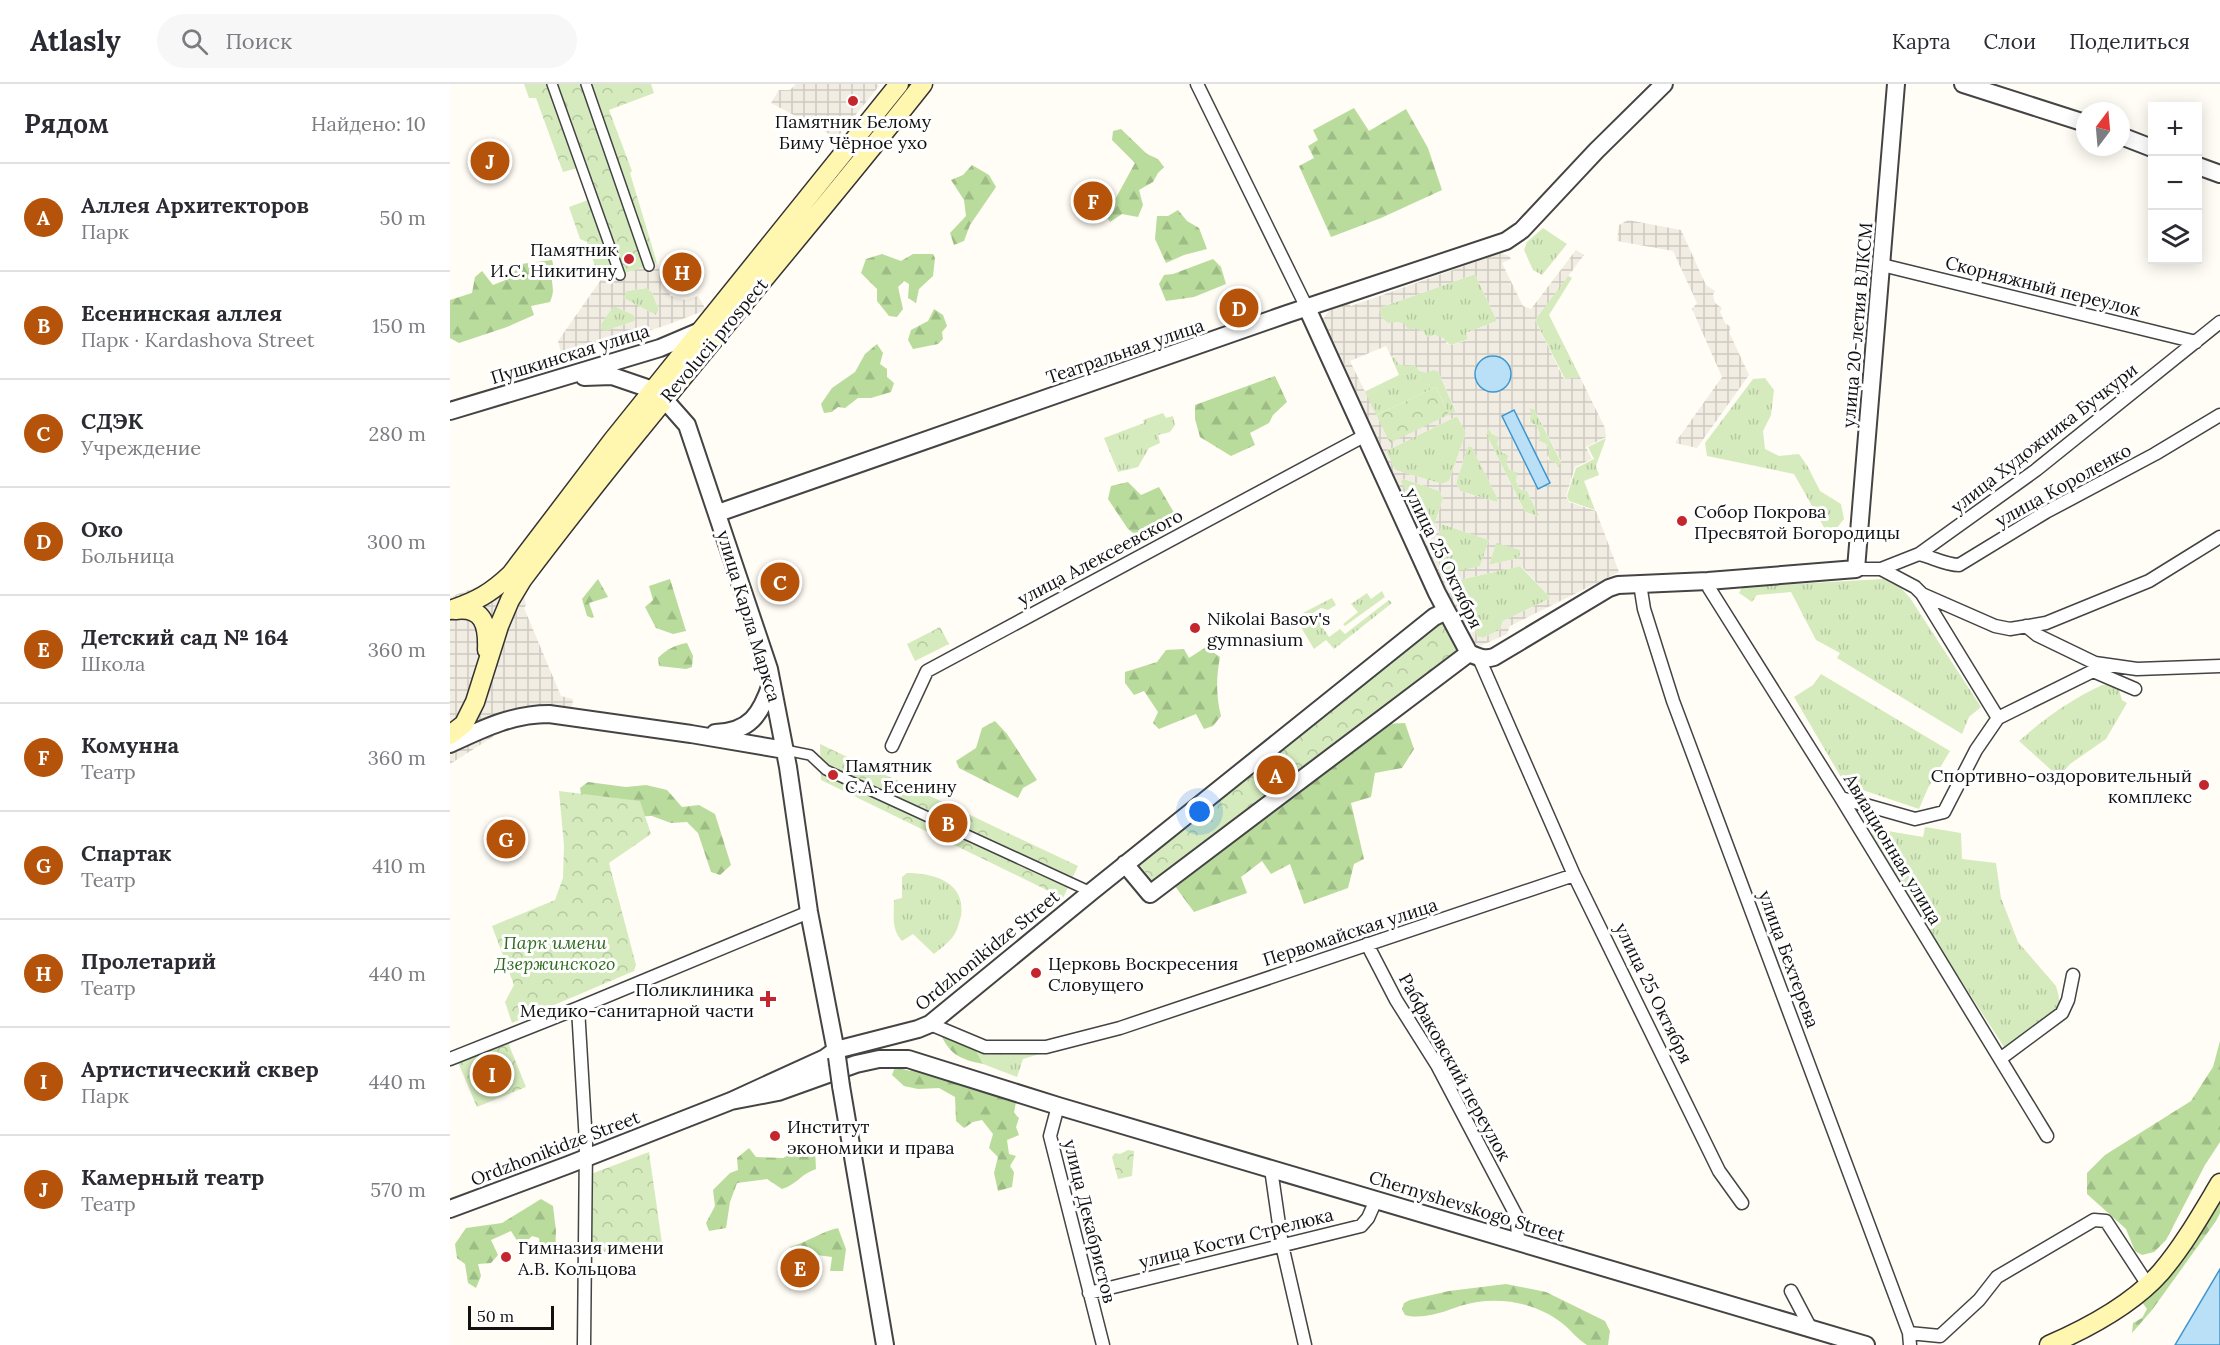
<!DOCTYPE html>
<html lang="ru">
<head>
<meta charset="utf-8">
<style>
	body { margin:0; font-family:Lora,serif; background:#f7f7f7; color:#2b2b33 }
	.controls { position:absolute; right:18px; top:18px; display:grid; overflow:hidden; border-radius:0px; box-shadow:0 3px 15px #0003 }
	.controls button { width:54px; height:54px; display:grid; place-items:center; padding:0; border:0; border-bottom:2px solid #e1e1e2; background:#fff; color:#2b2b33; font:30px sans-serif }
	.compass { position:absolute; left:1626px; top:18px; width:54px; height:54px; border-radius:50%; background:#fff; box-shadow:0 3px 15px #0003; rotate:16deg }
	.scale { position:absolute; left:18px; bottom:15px; width:86px; box-sizing:border-box; padding-left:6px; border:3px solid #111; border-top:0; font-size:16px; line-height:21px; white-space:nowrap; color:#111; -webkit-text-stroke:4px #fff; paint-order:stroke }
	.you { position:absolute; left:750px; top:728px; width:21px; height:21px; margin:-15px; border:4px solid #fff; border-radius:50%; background:#1a73e8; box-shadow:0 0 0 9px #1a73e833 }
	.badge { display:grid; place-items:center; width:39px; height:39px; border-radius:50%; background:#b45309; color:#fff; font-size:20px; font-weight:700 }
	.pin { position:absolute; translate:-50% -50%; border:3px solid #fff; box-shadow:0 2px 6px #0006 }
	.list { margin:0; padding:0; list-style:none }
	h2 { display:flex; justify-content:space-between; align-items:center; height:78px; margin:0; padding:0 24px; font-size:26px }
	h2 small { font-size:20px; font-weight:400; color:#7c7c81 }
	.list li { display:grid; grid-template-columns:39px 1fr auto; gap:18px; align-items:center; box-sizing:border-box; height:108px; padding:0 24px; border-top:2px solid #e1e1e2 }
	.list b { display:block; font-size:22px; white-space:nowrap }
	.list p { margin:0; font-size:20px; white-space:nowrap; color:#7c7c81 }
	.list em { font-size:20px; font-style:normal; color:#7c7c81 }
	.icon { flex:none; width:33px; height:33px; fill:none; stroke:currentColor; stroke-width:2; stroke-linecap:round; stroke-linejoin:round }
	.map { position:relative; flex:none; width:1770px; height:1261px; overflow:hidden }
	header { display:flex; align-items:center; gap:36px; box-sizing:border-box; height:84px; padding:0 30px; background:#fff; border-bottom:2px solid #e1e1e2 }
	header strong { font-size:28px }
	nav { display:flex; gap:33px; margin-inline-start:auto; font-size:21px }
	.search { width:420px; height:54px; background:#f7f7f7; display:flex; align-items:center; gap:15px; box-sizing:border-box; padding:0 21px; border-radius:33px; color:#7c7c81; font-size:22px }
	main { display:flex }
	aside { flex:1; background:#fff }
	.map>svg:first-child { display:block }
</style>
</head>
<body>
<header>
<strong>Atlasly</strong>
<div class="search"><svg class="icon" aria-label="search" viewBox="0 0 24 24"><circle cx="10" cy="10" r="6"/><path d="M15 15l6 6"/></svg>Поиск</div>
<nav><a>Карта</a><a>Слои</a><a>Поделиться</a></nav>
</header>
<main>
<aside>
<h2>Рядом<small>Найдено: 10</small></h2>
<ul class="list">
<li><span class="badge">A</span><div><b>Аллея Архитекторов</b><p>Парк</p></div><em>50 m</em></li>
<li><span class="badge">B</span><div><b>Есенинская аллея</b><p>Парк · Kardashova Street</p></div><em>150 m</em></li>
<li><span class="badge">C</span><div><b>СДЭК</b><p>Учреждение</p></div><em>280 m</em></li>
<li><span class="badge">D</span><div><b>Око</b><p>Больница</p></div><em>300 m</em></li>
<li><span class="badge">E</span><div><b>Детский сад № 164</b><p>Школа</p></div><em>360 m</em></li>
<li><span class="badge">F</span><div><b>Комунна</b><p>Театр</p></div><em>360 m</em></li>
<li><span class="badge">G</span><div><b>Спартак</b><p>Театр</p></div><em>410 m</em></li>
<li><span class="badge">H</span><div><b>Пролетарий</b><p>Театр</p></div><em>440 m</em></li>
<li><span class="badge">I</span><div><b>Артистический сквер</b><p>Парк</p></div><em>440 m</em></li>
<li><span class="badge">J</span><div><b>Камерный театр</b><p>Театр</p></div><em>570 m</em></li>
</ul>
</aside>
<div class="map">
<svg width="1770" height="1261" viewBox="0 0 1770 1261">
	<defs>
		<pattern id="grass-tufts" width="24" height="20" patternUnits="userSpaceOnUse" patternTransform="scale(1.5)"><rect width="24" height="20" fill="#d5ebbd"/><path d="M3 7l-1-3M5 7V3M7 7l1-3M15 17l-1-3M17 17v-4M19 17l1-3" fill="none" stroke="#b6c8a1"/></pattern>
		<pattern id="forest-firs" width="22" height="20" patternUnits="userSpaceOnUse" patternTransform="scale(1.5)"><rect width="22" height="20" fill="#b9dc9c"/><path d="M5 1l3.5 6h-7zM16 11l3.5 6h-7z" fill="#9ebc85"/></pattern>
		<pattern id="park-crowns" width="20" height="18" patternUnits="userSpaceOnUse" patternTransform="scale(1.5)"><rect width="20" height="18" fill="#d5ebbd"/><path d="M2 6a3 3 0 1 1 6 0M12 15a3 3 0 1 1 6 0" fill="none" stroke="#b6c8a1"/></pattern>
		<pattern id="plaza-grid" width="8" height="8" patternUnits="userSpaceOnUse" patternTransform="scale(1.5)"><rect width="8" height="8" fill="#f1ede2"/><path d="M0 4h8M4 0v8" fill="none" stroke="#cecac1"/></pattern>
	</defs>
	<rect width="100%" height="100%" fill="#fffdf5"/>
	<!-- grass -->
	<path fill="url(#grass-tufts)" d="M1093,144L1117,160L1092,191L1083,186L1074,166L1077,158Z
		M1025,190L1047,237L1016,249L1019,255L1001,261L985,251L980,253L938,240L932,234L929,224Z
		M1117,191L1122,194L1099,231L1130,293L1115,295L1085,236Z
		M196,204L202,208L209,226L206,231L173,214L176,207Z
		M162,223H167L184,231L185,237L155,247L151,245V240Z
		M941,272L988,287L1006,328L999,331L986,303L926,331L914,308L949,291Z
		M1315,294L1324,306L1321,331L1313,347L1315,365L1329,372L1349,370L1358,383L1370,407L1391,420L1394,435L1385,446L1375,445L1344,390L1257,372L1255,359L1303,295Z
		M1079,324L1084,325L1111,378L1109,385L1105,378L1099,376L1096,360L1089,357L1086,341L1080,339Z
		M713,329L716,334L723,332L725,341L720,348L708,351L710,359L699,364L688,383L668,388L654,354L694,339L693,336Z
		M1007,332L1016,349L999,397L992,400L945,386L936,367Z
		M1038,343L1042,350L1050,353L1059,372L1056,378L1060,386L1067,388L1069,390L1066,397L1070,405L1077,407L1090,433L1075,428L1036,350Z
		M1156,354L1146,382L1149,391L1134,397L1145,426L1119,417L1117,412L1126,384L1144,375L1138,363Z
		M1018,362L1022,363L1048,415L1047,418L1010,407L1006,399Z
		M954,395L990,407L993,415L981,451L977,452L950,397Z
		M992,440L1039,456L1030,483L997,490L984,465Z
		M1046,458L1071,466L1069,474L1039,481Z
		M1070,482L1101,514L1053,537L1050,546L1033,554L1028,553L1000,498Z
		M1433,495L1451,504L1460,514L1531,623L1519,633L1512,650L1387,574L1390,569L1366,556L1341,508L1307,511L1302,518L1289,509L1292,503Z
		M932,507L935,513L895,542L893,540L908,528L901,520L917,509L921,515Z
		M882,514L886,521L878,526L871,524L863,529L879,553L890,545L895,550L939,516L942,519L884,565L876,556L864,565L849,540L858,535L856,530L846,535L845,533Z
		M1371,590L1500,667L1478,704L1469,725L1395,700L1344,613L1363,601Z
		M1652,601H1661L1669,606L1672,616L1677,619L1656,655L1620,680L1609,693L1569,657C1596,633 1619,617 1652,601Z
		M1475,743L1511,749L1512,775L1546,779L1551,814L1568,858L1606,902C1609,912 1611,918 1606,928L1556,966L1418,753L1426,745L1473,753Z
		M457,789C484,789 516,798 511,832C509,839 507,848 502,854C497,860 490,865 484,870L463,850L452,857C441,845 444,831 444,816L452,814V793Z
		M523,961L596,968L573,975L567,993L533,980Z"/>
	<!-- forest -->
	<path fill="url(#forest-firs)" d="M904,24L919,47L956,25L978,64L992,106L931,134L881,153L849,82L864,74L858,62L868,56L863,46Z
		M671,45L697,70L708,75L714,83L708,89L703,98L689,106L693,121L688,133L672,130L660,138L656,132L685,79L662,56L663,47Z
		M522,81L539,91L546,103L520,141L514,157L504,161L500,149L516,132L514,116L501,96L513,91Z
		M728,126L737,137L749,144L757,165L734,171L716,179L705,155L707,132H718Z
		M432,170L451,177L463,170H483L485,174L483,192L469,205L466,219L458,214L459,200L454,197L448,203L453,225L447,233L439,232L427,217V205L411,189L416,175Z
		M763,175L771,183L776,200L744,213L716,217L709,200L714,191L723,190Z
		M102,176C105,186 101,189 102,197C103,206 104,208 100,218L81,222L84,231L57,243L9,259L0,254V216L22,209L25,193L32,187L43,201L58,195L71,180Z
		M484,225L493,231L497,242L492,248L493,255L488,260L463,265L458,256L461,246L478,237Z
		M427,260L433,269L430,280L437,285V293L444,299L441,308L421,314H408L395,324L388,323L382,328L374,329L371,320L382,304L405,288L415,270Z
		M825,292L837,318L823,331L819,339L800,349L805,361L781,372L750,353L745,335V321Z
		M678,398L691,411L709,403L726,432L687,452L678,445L658,415L661,402Z
		M148,495L158,513L139,519L144,533L142,534L137,532L132,515Z
		M220,495L236,547L223,550L206,544L195,523L203,516L199,502Z
		M237,559L243,572L242,583L236,585L209,582L208,574C217,565 225,561 237,559Z
		M756,563L770,573C766,594 766,612 771,632L763,642L754,645L746,630L709,645L703,639L708,628L694,607L684,611L675,599V588L707,578L716,566L734,565L739,574Z
		M545,637L557,650L587,696L573,704L568,714L509,684L506,677L526,664L532,644Z
		M955,639L964,665L952,684L925,689L921,713L901,719L914,775L904,780L898,804L854,820L840,780L821,790L812,777L791,793L797,809L744,828L722,798L934,640Z
		M138,698L176,703L196,701L217,706L232,723L249,721L265,730L281,781L270,791L261,788L248,749L237,738L221,739L202,732L173,733L133,721L130,704Z
		M490,949L523,961L533,980C510,975 500,971 490,949Z
		M1770,957V1058L1755,1081L1716,1156L1704,1168L1692,1171L1685,1167L1676,1145L1637,1110V1089L1655,1071L1741,1017L1763,983Z
		M445,983L460,987L467,983L520,1000L566,1018L564,1029L569,1034L566,1043L569,1051L557,1056L559,1070L566,1072L560,1082L564,1088L562,1103L548,1107L544,1089L548,1073L539,1064L543,1050L532,1036L523,1038L514,1044L506,1037L505,1013L489,1004L468,1005L454,1002L442,991Z
		M361,1059L365,1065L366,1085C349,1091 348,1100 332,1105L317,1095L287,1099L280,1118L276,1144L259,1147L256,1139L265,1122L263,1106L280,1089L288,1086L287,1074L299,1064L306,1073L333,1074Z
		M1770,1111V1129L1766,1137L1702,1226L1682,1249L1683,1239L1692,1234L1697,1225L1692,1218Z
		M91,1115L103,1122L106,1147L105,1172L91,1169L89,1154L82,1152L71,1163L61,1147L41,1156L48,1171L41,1179L28,1180L31,1192L26,1204L18,1199L15,1180L7,1174L5,1160L16,1144L52,1139Z
		M388,1144L396,1165L393,1187H380L382,1173L367,1171L361,1179L346,1182L341,1179L340,1163C358,1158 370,1148 388,1144Z
		M1056,1200L1096,1208L1155,1237L1160,1247L1158,1261H1137C1127,1255 1121,1246 1112,1239C1084,1217 1044,1211 1010,1222C994,1228 971,1236 955,1231L952,1225L954,1219L960,1216L999,1207Z"/>
	<!-- park -->
	<path fill="url(#park-crowns)" d="M74,0H201L204,9L159,26L182,87L180,89L207,179L150,197L137,158L130,155L119,123L138,116L128,84L113,88L86,14H79Z
		M986,303L999,331L940,360L926,331Z
		M994,537L1011,565L705,800L689,780L984,545L986,539Z
		M490,543L499,560L465,577L457,560Z
		M370,660L628,782L613,814L371,696Z
		M109,707L190,717L201,750L159,779L186,881L184,887L62,939L55,918L64,901L42,842L105,816L113,794L114,762Z
		M57,956L76,1003L27,1023L7,976Z
		M678,1066L684,1067L682,1092L668,1095L662,1073L665,1069L670,1070Z
		M199,1068L212,1159L142,1170L141,1090Z"/>
	<!-- plaza -->
	<path fill="url(#plaza-grid)" fill-rule="evenodd" d="M346,0H427L429,2L387,54L321,19L329,6H340Z
		M1178,136L1231,146L1256,201L1265,207L1263,211L1265,219L1272,224L1270,228L1275,239L1281,243L1279,248L1299,291L1247,364L1225,359L1272,293L1242,225L1247,219L1223,167L1167,157L1169,141Z
		M1126,166L1134,171L1085,236L1114,295L1130,293L1155,344L1156,353L1136,363L1142,375L1125,383L1116,412L1119,418L1146,427L1169,488L1060,542L1057,550L1030,562L1021,556L1000,513L995,510L986,492L988,488L886,263L881,261L872,241V236L879,227L898,220L901,222L1051,169L1059,172L1061,175L1052,179L1073,222L1081,225ZM1025,190L1047,237L1016,249L1018,256L1001,261L997,260L994,254L985,251L980,253L976,252L974,248L965,244L958,246L955,240L948,238L938,239L932,234L929,224ZM936,262L941,272H944L948,280L956,282L965,281L969,287L977,289L983,286L988,287L1006,327L940,359L900,277ZM1079,324L1084,325L1111,377L1109,384L1105,378L1098,376L1097,374L1100,368L1096,360L1089,357L1090,349L1086,341L1080,339L1079,337L1082,330ZM1007,332L1016,349L999,397L992,400L945,386L936,367ZM1038,343L1042,350L1049,353L1047,360L1051,368L1059,372L1056,378L1060,386L1067,388L1066,397L1070,405L1077,407L1089,433L1075,428L1036,350ZM1018,362L1022,363L1048,415L1047,418L1010,407L1006,399ZM954,395L990,407L993,415L981,451L977,452L951,397ZM992,440L1039,456L1030,482L996,490L984,465ZM1046,459L1071,466L1069,474L1039,481ZM1071,482L1101,514L1053,537L1050,546L1033,554L1028,553L1000,498Z
		M207,179L214,202L221,212L235,216L248,212L256,226L214,242L112,273L108,257L150,197ZM196,204L202,208L209,225L206,231L173,214L177,207ZM163,223H167L184,231L185,237L155,247L152,245L151,240Z
		M52,485L78,499L73,508L76,521L74,524L111,612L123,615L120,641L87,638L57,644L0,680V513L39,498Z"/>
	<!-- water -->
	<path fill="#b9e0f7" stroke="#3f96cf" stroke-width="1.5" d="M1025 290a18 18 0 1 1 36 0a18 18 0 1 1-36 0Z
		M1064,326L1100,399L1088,405L1052,332Z
		M1770,1185V1261H1725Z"/>
	<g fill="none" stroke-linecap="round" stroke-linejoin="round">
		<!-- pedestrian casing -->
		<g stroke="#444" stroke-width="12">
			<path id="pedestrian" d="M102,0L170,191
				M136,0L199,182
				M335,666L360,671L376,686L641,808"/>
		</g>
		<!-- minor casing -->
		<g stroke="#444" stroke-width="15">
			<path id="minor" d="M747,0L857,224
				M1432,181L1746,258
				M1469,470C1482,473 1496,481 1509,481L1596,428L1705,370L1770,331
				M1406,485H1431L1465,503L1472,510L1548,634
				M1431,485L1469,470L1586,386L1770,238
				M1258,497L1259,504L1391,714L1597,1052
				M1190,500L1194,525L1223,617L1459,1249L1460,1261
				M1472,510L1545,542L1560,545L1596,539L1699,497L1770,453
				M1576,542L1587,551L1645,579L1687,585L1770,582
				M1029,574L1124,791L1269,1087L1292,1119
				M442,662L477,587L914,352
				M1391,714L1465,735L1494,728L1526,666L1548,634L1643,587L1685,605
				M917,860L946,916L987,981L1067,1133L1068,1158
				M128,924L136,1059L134,1261
				M480,940L535,963H596L670,944L1124,791
				M0,975L128,924L359,828
				M1550,975L1612,929L1618,916L1623,891
				M608,1022L600,1052L653,1261
				M821,1085L832,1161L855,1261
				M1341,1207L1360,1243
				M639,1209L911,1142L918,1134L926,1116
				M1459,1249L1490,1252L1529,1216L1547,1193L1644,1136L1656,1137L1698,1201"/>
		</g>
		<!-- tertiary casing -->
		<g stroke="#444" stroke-width="20">
			<path id="tertiary" d="M1513,0L1635,39
				M1671,52L1702,64
				M1748,82L1770,90
				M857,224L987,509L1019,569C1028,573 1034,576 1044,573L1159,504L1168,501L1258,497L1406,485L1446,0
				M134,293L162,292L203,306
				M214,315L237,341L319,585L338,683L359,828L387,973
				M0,327L210,264L250,247
				M268,429L837,230L1056,157L1072,146L1146,67L1214,0
				M265,649C300,648 311,630 321,600
				M0,660C32,645 62,630 99,630L241,650L335,666
				M675,780L700,810L1019,569
				M391,1002L435,1261
				M281,1017L328,1008L406,980L429,975H458L608,1022L1416,1261
				M0,1125L118,1081L281,1017L375,974L386,966L468,945L480,940L641,808L984,533L996,527"/>
		</g>
		<!-- secondary casing -->
		<g stroke="#333" stroke-width="21">
			<path id="secondary" d="M0,526C27,517 41,509 61,490L162,357L449,0
				M5,526C34,522 38,542 37,566
				M0,651L14,640L25,618L49,542L60,516L72,496C200,326 341,167 473,0
				M1599,1261C1638,1244 1682,1221 1711,1188C1734,1161 1752,1129 1770,1099"/>
		</g>
		<!-- pedestrian -->
		<use href="#pedestrian" stroke="#fff" stroke-width="9"/>
		<!-- minor -->
		<use href="#minor" stroke="#fff" stroke-width="12"/>
		<!-- tertiary -->
		<use href="#tertiary" stroke="#fff" stroke-width="16"/>
		<!-- secondary -->
		<use href="#secondary" stroke="#fff6b0" stroke-width="18"/>
		<!-- tertiary-bridge casing -->
		<g stroke="#444" stroke-width="20" stroke-linecap="butt">
			<path id="tertiary-bridge" d="M387,973L391,1002"/>
		</g>
		<!-- tertiary-bridge -->
		<use href="#tertiary-bridge" stroke="#fff" stroke-width="16"/>
	</g>
	<!-- markers -->
	<g fill="#c4262e" stroke="#fff" stroke-width="2">
		<circle cx="403" cy="17" r="6"/>
		<circle cx="179" cy="175" r="6"/>
		<circle cx="1232" cy="437" r="6"/>
		<circle cx="745" cy="544" r="6"/>
		<circle cx="383" cy="691" r="6"/>
		<circle cx="1754" cy="701" r="6"/>
		<circle cx="586" cy="889" r="6"/>
		<path d="M315 906h6v6h6v6h-6v6h-6v-6h-6v-6h6z"/>
		<circle cx="325" cy="1052" r="6"/>
		<circle cx="56" cy="1173" r="6"/>
	</g>
	<g text-anchor="middle" dominant-baseline="central" stroke-width="6" stroke-linejoin="round" paint-order="stroke">
		<!-- poi labels -->
		<g font-size="18" fill="#111" stroke="#fff" text-anchor="start">
			<text x="403" y="37" text-anchor="middle">Памятник Белому<tspan x="403" dy="21">Биму Чёрное ухо</tspan></text>
			<text x="167" y="165" text-anchor="end">Памятник<tspan x="167" dy="21">И.С. Никитину</tspan></text>
			<text x="1244" y="427">Собор Покрова<tspan x="1244" dy="21">Пресвятой Богородицы</tspan></text>
			<text x="757" y="534">Nikolai Basov's<tspan x="757" dy="21">gymnasium</tspan></text>
			<text x="395" y="681">Памятник<tspan x="395" dy="21">С.А. Есенину</tspan></text>
			<text x="1742" y="691" text-anchor="end">Спортивно-оздоровительный<tspan x="1742" dy="21">комплекс</tspan></text>
			<text x="598" y="879">Церковь Воскресения<tspan x="598" dy="21">Словущего</tspan></text>
			<text x="304" y="905" text-anchor="end">Поликлиника<tspan x="304" dy="21">Медико-санитарной части</tspan></text>
			<text x="337" y="1042">Институт<tspan x="337" dy="21">экономики и права</tspan></text>
			<text x="68" y="1163">Гимназия имени<tspan x="68" dy="21">А.В. Кольцова</tspan></text>
		</g>
		<!-- street labels -->
		<g font-size="18" fill="#111" stroke="#fff">
			<text transform="translate(1593 202) rotate(14)">Скорняжный переулок</text>
			<text transform="translate(1407 241) rotate(-85)">улица 20-летия ВЛКСМ</text>
			<text transform="translate(264 256) rotate(-50)">Revolucii prospect</text>
			<text transform="translate(675 267) rotate(-19)">Театральная улица</text>
			<text transform="translate(120 270) rotate(-17)">Пушкинская улица</text>
			<text transform="translate(1594 354) rotate(-38)">улица Художника Бучкури</text>
			<text transform="translate(1613 401) rotate(-29)">улица Короленко</text>
			<text transform="translate(650 473) rotate(-28)">улица Алексеевского</text>
			<text transform="translate(994 474) rotate(64)">улица 25 Октября</text>
			<text transform="translate(299 532) rotate(73)">улица Карла Маркса</text>
			<text transform="translate(1443 765) rotate(59)">Авиационная улица</text>
			<text transform="translate(900 848) rotate(-18)">Первомайская улица</text>
			<text transform="translate(537 866) rotate(-39)">Ordzhonikidze Street</text>
			<text transform="translate(1339 875) rotate(70)">улица Бехтерева</text>
			<text transform="translate(1204 909) rotate(64)">улица 25 Октября</text>
			<text transform="translate(1005 983) rotate(61)">Рабфаковский переулок</text>
			<text transform="translate(105 1064) rotate(-21)">Ordzhonikidze Street</text>
			<text transform="translate(1017 1122) rotate(17)">Chernyshevskogo Street</text>
			<text transform="translate(640 1137) rotate(76)">улица Декабристов</text>
			<text transform="translate(786 1154) rotate(-14)">улица Кости Стрелюка</text>
		</g>
		<!-- park labels -->
		<g font-size="18" font-style="italic" fill="#2f6b1f" stroke="#fff">
			<text x="105" y="858">Парк имени<tspan x="105" dy="21">Дзержинского</tspan></text>
		</g>
	</g>
</svg>
<div class="controls">
<button>+</button>
<button>−</button>
<button><svg class="icon" aria-label="layers" viewBox="0 0 24 24"><path d="M12 4l9 5-9 5-9-5zM3 14l9 5 9-5"/></svg></button>
</div>
<svg class="compass" viewBox="-18 -18 36 36"><path d="M0-13l5 13h-10z" fill="#e53935"/><path d="M0 13l5-13h-10z" fill="#7c7c81"/></svg>
<div class="scale">50 m</div>
<div class="you"></div>
<div class="pin badge" style="left:826px;top:691px">A</div>
<div class="pin badge" style="left:498px;top:739px">B</div>
<div class="pin badge" style="left:330px;top:498px">C</div>
<div class="pin badge" style="left:789px;top:224px">D</div>
<div class="pin badge" style="left:350px;top:1184px">E</div>
<div class="pin badge" style="left:643px;top:117px">F</div>
<div class="pin badge" style="left:56px;top:755px">G</div>
<div class="pin badge" style="left:232px;top:188px">H</div>
<div class="pin badge" style="left:42px;top:990px">I</div>
<div class="pin badge" style="left:40px;top:77px">J</div>
</div>
</main>
</body>
</html>
